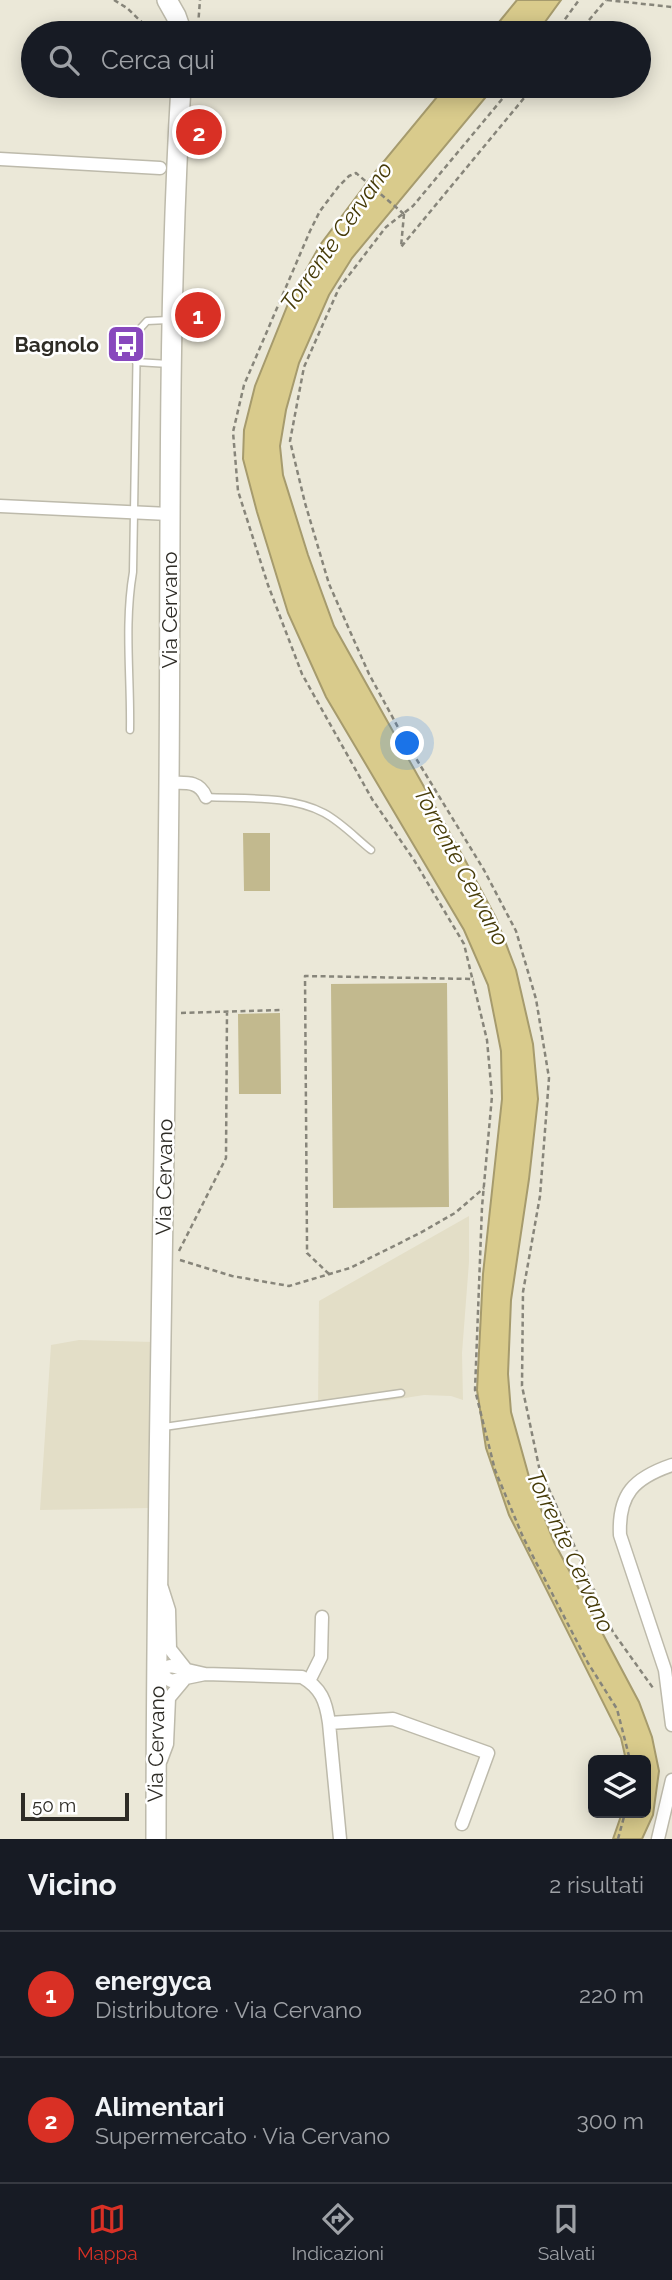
<!DOCTYPE html>
<html lang="it">
<head>
<meta charset="utf-8">
<style>
	body { margin:0; font-family:Raleway,sans-serif; background:#242831; color:#f1f3f6 }
	.controls { position:absolute; right:21px; bottom:21px; display:grid; overflow:hidden; border-radius:10px; box-shadow:0 4px 18px #0003 }
	.controls button { width:63px; height:63px; display:grid; place-items:center; padding:0; border:0; border-bottom:2px solid #363941; background:#171b24; color:#f1f3f6; font:35px sans-serif }
	.scale { position:absolute; left:21px; bottom:18px; width:108px; box-sizing:border-box; padding-left:7px; border:4px solid #2e2c26; border-top:0; font-size:19px; line-height:24px; white-space:nowrap; color:#2e2c26; -webkit-text-stroke:5px #fff; paint-order:stroke }
	.you { position:absolute; left:408px; top:744px; width:24px; height:24px; margin:-18px; border:5px solid #fff; border-radius:50%; background:#1a73e8; box-shadow:0 0 0 10px #1a73e833 }
	.badge { display:grid; place-items:center; width:46px; height:46px; border-radius:50%; background:#d93025; color:#fff; font-size:23px; font-weight:700 }
	.pin { position:absolute; translate:-50% -50%; border:4px solid #fff; box-shadow:0 2px 7px #0006 }
	.list { margin:0; padding:0; list-style:none }
	h2 { display:flex; justify-content:space-between; align-items:center; height:91px; margin:0; padding:0 28px; font-size:30px }
	h2 small { font-size:23px; font-weight:400; color:#9ea1a6 }
	.list li { display:grid; grid-template-columns:46px 1fr auto; gap:21px; align-items:center; box-sizing:border-box; height:126px; padding:0 28px; border-top:2px solid #363941 }
	.list b { display:block; font-size:26px; white-space:nowrap }
	.list p { margin:0; font-size:23px; white-space:nowrap; color:#9ea1a6 }
	.list em { font-size:23px; font-style:normal; color:#9ea1a6 }
	.icon { flex:none; width:38px; height:38px; fill:none; stroke:currentColor; stroke-width:2; stroke-linecap:round; stroke-linejoin:round }
	.map { position:relative; flex:none; width:672px; height:1839px; overflow:hidden }
	.search { position:absolute; background:#171b24; box-shadow:0 4px 18px #0003; left:21px; right:21px; top:21px; height:77px; display:flex; align-items:center; gap:18px; box-sizing:border-box; padding:0 24px; border-radius:38px; color:#9ea1a6; font-size:26px }
	.sheet { height:343px; background:#171b24 }
	nav { display:flex; justify-content:space-around; align-items:center; box-sizing:border-box; height:98px; border-top:2px solid #363941; background:#171b24; font-size:19px; color:#9ea1a6 }
	nav a { display:grid; justify-items:center; gap:4px }
	nav .on { color:#d93025 }
	.map>svg:first-child { display:block }
</style>
</head>
<body>
<div class="map">
<svg width="672" height="1839" viewBox="0 0 672 1839">
	<rect width="100%" height="100%" fill="#ebe8d8"/>
	<!-- built -->
	<path fill="#e3dec7" d="M469,1216V1262L462,1353L463,1400L451,1396L424,1395L386,1401L356,1402L318,1410L319,1301Z
		M79,1340L153,1342L149,1508L40,1510L51,1345Z"/>
	<!-- green -->
	<path fill="#c2b98e" d="M243,833H270V891H244Z
		M447,983L449,1207L333,1208L331,984Z
		M280,1013L281,1094H239L238,1014Z"/>
	<!-- water -->
	<path fill="#d9cb8c" stroke="#a69b6d" stroke-width="2" d="M517,0H561L537,33H490Z
		M446,86H495L352,258L329,295L299,363L286,410L280,446L283,475L308,555L334,626L465,860L496,918L516,970L533,1044L538,1099L529,1179L511,1300L508,1374L511,1412L531,1484L554,1542L639,1702L652,1737L659,1771L653,1815L642,1839H613L622,1813H646V1760H626L621,1738L509,1515L486,1448L477,1390L483,1274L502,1099L501,1051L488,985L464,930L326,697L288,613L257,512L243,459L244,430L255,386L290,299L320,245L375,172Z"/>
	<g fill="none" stroke-linecap="round" stroke-linejoin="round">
		<!-- service casing -->
		<g stroke="#bdbaab" stroke-width="9">
			<path id="service" d="M136,362L169,364
				M130,730C131,677 124,625 133,572L137,332L147,321L168,320
				M206,797C244,799 290,795 324,813C341,822 356,838 371,850
				M164,1427L401,1393"/>
		</g>
		<!-- minor casing -->
		<g stroke="#bdbaab" stroke-width="15">
			<path id="minor" d="M0,159L160,168
				M0,506L169,514
				M169,783C185,783 199,780 206,797
				M672,1465C634,1478 618,1494 620,1535L665,1670L672,1725
				M162,1588L169,1610L170,1649L185,1668
				M205,1674L171,1681L157,1672L170,1666L205,1674L302,1677C321,1688 326,1701 329,1723L340,1839
				M309,1681L321,1657L322,1617
				M329,1723L393,1719L488,1753L462,1824
				M161,1760L167,1744L169,1698L184,1680
				M658,1839L672,1780"/>
		</g>
		<!-- secondary casing -->
		<g stroke="#bdbaab" stroke-width="22">
			<path id="secondary" d="M167,0L176,16L182,33
				M156,1839C156,1487 166,1134 169,782C171,550 167,318 181,86"/>
		</g>
		<!-- path -->
		<path stroke="#87857a" stroke-width="2.5" stroke-dasharray="5 3.5" stroke-linecap="butt" d="M114,0L127,8L153,33
			M607,0L672,7
			M198,26L200,0
			M555,33L579,0
			M578,33L606,0
			M513,86L413,206L386,227L339,288L304,367L290,441L305,503L329,584L369,674L406,742L484,870L516,931L536,999L549,1078L540,1196L523,1292L522,1386L539,1467L613,1632L653,1688
			M404,214L356,173L349,176L339,186L320,211L310,231L244,385L233,432L238,491L268,585L302,674L372,799L414,860L464,944L487,1040L492,1096L482,1207L475,1390L495,1470L523,1537L588,1663L617,1709L630,1760
			M404,214L401,247L534,86
			M181,1013L283,1010
			M179,1251L226,1158L227,1011
			M180,1260L232,1276L289,1286L350,1268L420,1233L455,1213L484,1188
			M329,1274L307,1253V1244L305,976L474,979
			M618,1839L625,1813"/>
		<!-- service -->
		<use href="#service" stroke="#fff" stroke-width="6"/>
		<!-- minor -->
		<use href="#minor" stroke="#fff" stroke-width="12"/>
		<!-- secondary -->
		<use href="#secondary" stroke="#fff" stroke-width="19"/>
	</g>
	<!-- icons -->
	<defs>
		<g id="bus-square" transform="scale(2.0125)"><rect x="-9" y="-9" width="18" height="18" rx="4" fill="#8848bd" stroke="#fff"/><path d="M-5-6H5V4H4V6H2V4H-2V6H-4V4H-5ZM-3.5-4V0h7V-4ZM-3.5 1.2v1.5H-2V1.2ZM2 1.2v1.5H3.5V1.2Z" fill="#fff"/></g>
	</defs>
	<g fill-rule="evenodd">
		<use href="#bus-square" x="126" y="344"/>
	</g>
	<g text-anchor="middle" dominant-baseline="central" stroke-width="5" stroke-linejoin="round" paint-order="stroke">
		<!-- poi labels -->
		<g font-size="21" font-weight="bold" fill="#2e2c26" stroke="#fff" text-anchor="end">
			<text x="99" y="344">Bagnolo</text>
		</g>
		<!-- street labels -->
		<g font-size="21" fill="#2e2c26" stroke="#fff">
			<text transform="translate(169 610) rotate(-90)">Via Cervano</text>
			<text transform="translate(164 1177) rotate(-89)">Via Cervano</text>
			<text transform="translate(156 1744) rotate(-89)">Via Cervano</text>
		</g>
		<!-- water labels -->
		<g font-size="23" font-style="italic" fill="#463b08" stroke="#fff">
			<text transform="translate(336 236) rotate(-55)">Torrente Cervano</text>
			<text transform="translate(462 866) rotate(62)">Torrente Cervano</text>
			<text transform="translate(571 1551) rotate(65)">Torrente Cervano</text>
		</g>
	</g>
</svg>
<div class="controls">
<button><svg class="icon" aria-label="layers" viewBox="0 0 24 24"><path d="M12 4l9 5-9 5-9-5zM3 14l9 5 9-5"/></svg></button>
</div>
<div class="scale">50 m</div>
<div class="you"></div>
<div class="pin badge" style="left:198px;top:315px">1</div>
<div class="pin badge" style="left:199px;top:132px">2</div>
<div class="search"><svg class="icon" aria-label="search" viewBox="0 0 24 24"><circle cx="10" cy="10" r="6"/><path d="M15 15l6 6"/></svg>Cerca qui</div>
</div>
<section class="sheet">
<h2>Vicino<small>2 risultati</small></h2>
<ul class="list">
<li><span class="badge">1</span><div><b>energyca</b><p>Distributore · Via Cervano</p></div><em>220 m</em></li>
<li><span class="badge">2</span><div><b>Alimentari</b><p>Supermercato · Via Cervano</p></div><em>300 m</em></li>
</ul>
</section>
<nav>
<a class="on"><svg class="icon" aria-label="map" viewBox="0 0 24 24"><path d="M3 6l6-2 6 2 6-2v14l-6 2-6-2-6 2zM9 4v14M15 6v14"/></svg>Mappa</a>
<a><svg class="icon" aria-label="directions" viewBox="0 0 24 24"><path d="M12 3l9 9-9 9-9-9zM9 14v-3h6M13 9l2 2-2 2"/></svg>Indicazioni</a>
<a><svg class="icon" aria-label="saved" viewBox="0 0 24 24"><path d="M7 4h10v16l-5-4-5 4z"/></svg>Salvati</a>
</nav>
</body>
</html>
